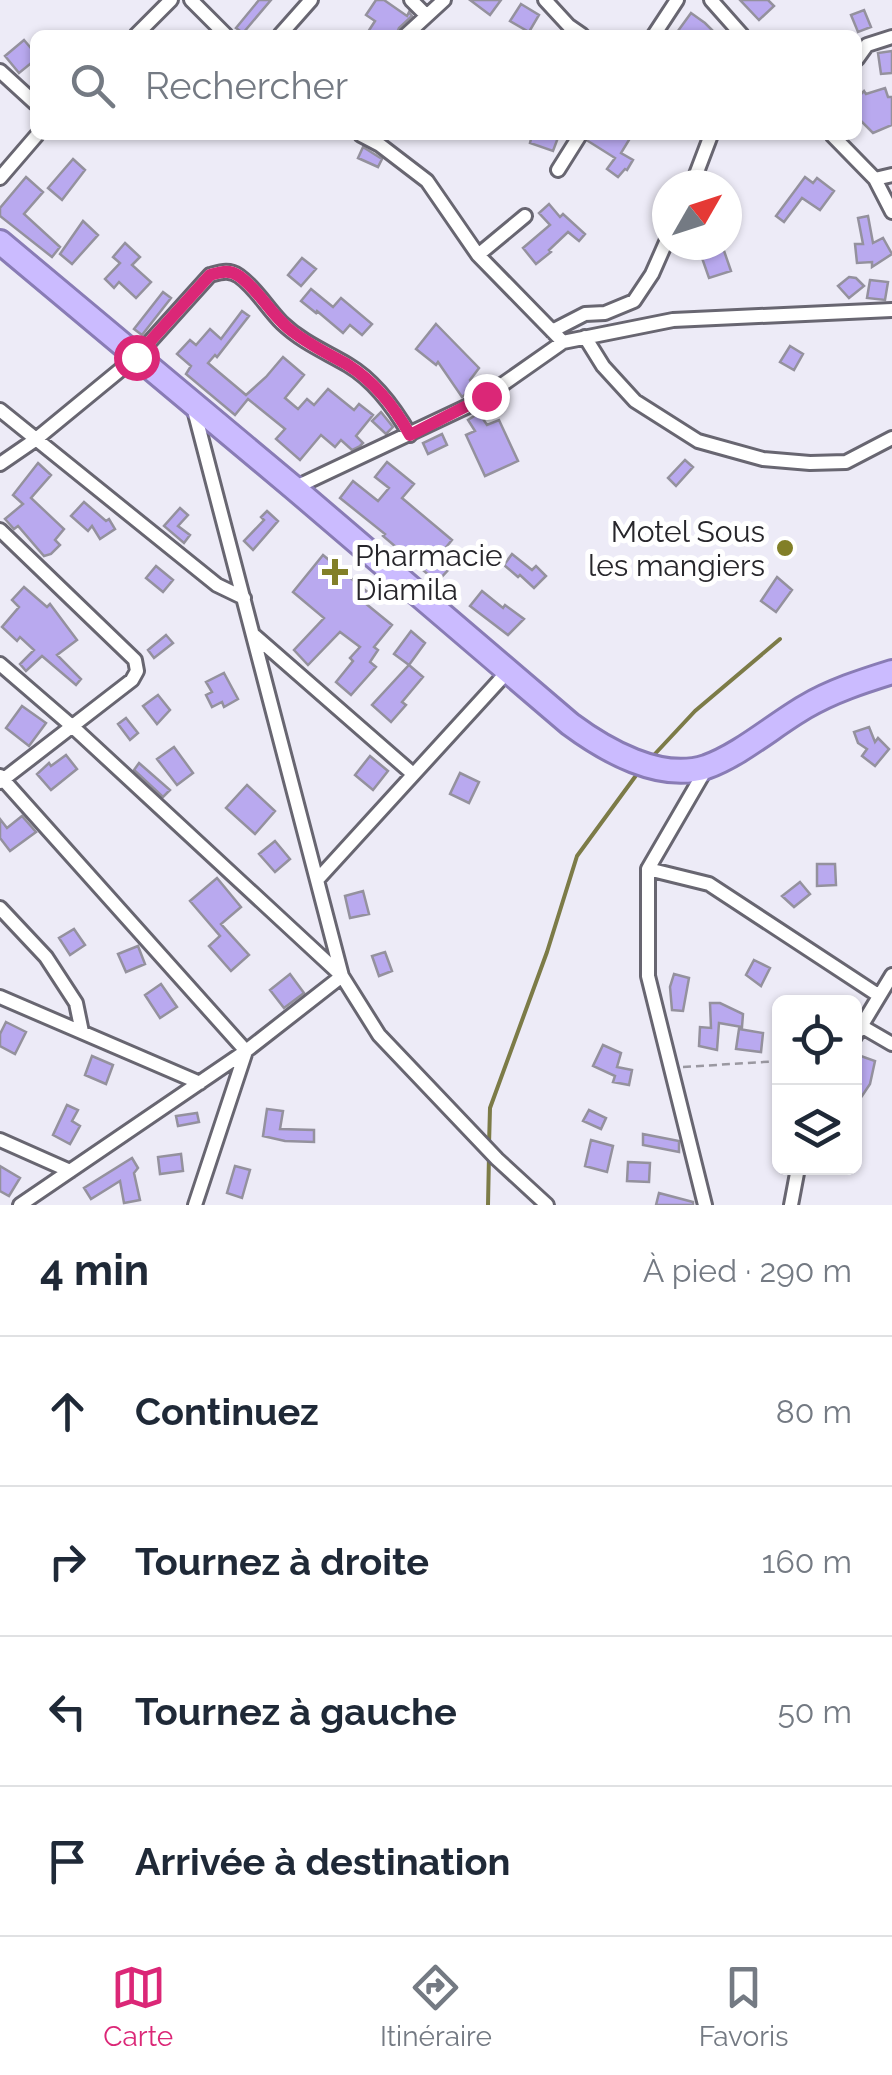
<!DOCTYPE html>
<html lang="fr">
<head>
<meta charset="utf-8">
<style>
	body { margin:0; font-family:Raleway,sans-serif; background:#f2f2f3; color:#1f2937 }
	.controls { position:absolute; right:30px; bottom:30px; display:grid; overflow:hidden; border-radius:15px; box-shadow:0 2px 8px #0004 }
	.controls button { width:90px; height:90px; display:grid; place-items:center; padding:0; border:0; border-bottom:2px solid #e0e1e3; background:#fff; color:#1f2937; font:50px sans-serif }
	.compass { position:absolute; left:652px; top:170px; width:90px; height:90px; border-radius:50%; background:#fff; box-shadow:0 2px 8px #0004; rotate:51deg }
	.stop { position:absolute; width:30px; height:30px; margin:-22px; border:8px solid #db2777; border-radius:50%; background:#fff }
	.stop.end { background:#db2777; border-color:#fff; box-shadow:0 2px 10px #0008 }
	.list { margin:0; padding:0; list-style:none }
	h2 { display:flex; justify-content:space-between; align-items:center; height:130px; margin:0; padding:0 40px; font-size:42px }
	h2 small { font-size:32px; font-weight:400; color:#747a83 }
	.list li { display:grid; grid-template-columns:65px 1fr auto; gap:30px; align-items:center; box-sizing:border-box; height:150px; padding:0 40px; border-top:2px solid #e0e1e3 }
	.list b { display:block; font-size:38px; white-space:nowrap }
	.list em { font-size:32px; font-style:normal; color:#747a83 }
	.icon { flex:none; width:55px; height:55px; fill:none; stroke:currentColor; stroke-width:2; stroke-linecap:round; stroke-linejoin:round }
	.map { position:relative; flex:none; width:892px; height:1205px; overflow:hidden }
	.search { position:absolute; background:#fff; box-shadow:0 2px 8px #0004; left:30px; right:30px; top:30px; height:110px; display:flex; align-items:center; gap:25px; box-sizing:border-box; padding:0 35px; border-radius:15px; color:#747a83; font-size:38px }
	.sheet { height:730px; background:#fff }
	nav { display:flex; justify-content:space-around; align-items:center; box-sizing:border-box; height:140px; border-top:2px solid #e0e1e3; background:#fff; font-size:28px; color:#747a83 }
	nav a { display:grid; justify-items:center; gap:5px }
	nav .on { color:#db2777 }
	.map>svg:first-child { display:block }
</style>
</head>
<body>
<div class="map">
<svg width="892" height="1205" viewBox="0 0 892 1205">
	<rect width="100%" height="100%" fill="#edebf7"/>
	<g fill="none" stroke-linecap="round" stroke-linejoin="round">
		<!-- stream -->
		<path stroke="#7c7b47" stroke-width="4" d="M653,756L695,711L780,639
			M489,1145L490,1108L547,952L577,856L640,770
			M488,1205L489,1155"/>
	</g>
	<!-- building -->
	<path fill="#b9a9ef" stroke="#94919d" stroke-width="2.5" d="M259,0H271L243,33L236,28Z
		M376,0H384L407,16L409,12L412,16L399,28L396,35H366L375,21L366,15Z
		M470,0H501L490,15Z
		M740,0H768L774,6L759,20Z
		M521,4L539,15L529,32L510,21Z
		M864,10L871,27L858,32L851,15Z
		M691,13L705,23L717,35H675Z
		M24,40L35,53V60L19,73L5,56Z
		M892,51V73L881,74L878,53Z
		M885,88L888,97H892V125L873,133L857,117V98L864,91L866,94Z
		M532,135H559L553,151L530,143Z
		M590,135H632L621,153L633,160L627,170L625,169L618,177L607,169L615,158L588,141Z
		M363,147L382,159L378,167L358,158Z
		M73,159L85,170L62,200L48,188Z
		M26,177L43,192L24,214L60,247L52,257L0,216V208Z
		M805,177L813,183L817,178L834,191L820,210L802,198L784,222L776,216Z
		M549,204L560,217L563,214L585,234L579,241L568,232L549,250L551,252L536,264L523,248L550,225L539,213Z
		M868,216L873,243L883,238L892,254L872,267V262L857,263L855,244H863L858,218Z
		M83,221L98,235L72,264L60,254Z
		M125,243L140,257L132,265L151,282L136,298L119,282L114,288L105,279L120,263L113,257Z
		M713,245H722L731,271L709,278L702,258L715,253Z
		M302,258L316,269L301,286L288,275Z
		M849,277L856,278L864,286L849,298L838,286Z
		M870,280L888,282L885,300L867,298Z
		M311,289L333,307L341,298L372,324L362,335L350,325L343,333L317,311L316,313L301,301Z
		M163,292L171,298L142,335L134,329Z
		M242,311L249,316L217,357L215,355L208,363L246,395L266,377L283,357L304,375L285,398L298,409L307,399L314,405L328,389L354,410L359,404L373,415L356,436L363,443L360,446L352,450L341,440L335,447L321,435L300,460L276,439L285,429L248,399L235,415L186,374L191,366L177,354L190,340L196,345L210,329L221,339Z
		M436,324L479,368L470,380L475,387L462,397L438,362L436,365L416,349Z
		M790,346L803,354L794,370L780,362Z
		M381,412L393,427L386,434L372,421Z
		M479,413L487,425L499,420L518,461L485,476L466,435L475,431L468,420Z
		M442,434L447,445L428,454L423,443Z
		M685,460L693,467L676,486L668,478Z
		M387,462L414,484L402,498L452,540L438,557L450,568L437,582L383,536L385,534L340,498L353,481L378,501L389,488L375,477Z
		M38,463L51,475L31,498L64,529L55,540L60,545L51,554L44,556L18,526L14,529L5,519L23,504L13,495Z
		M84,502L106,521L109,519L115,529L100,539L92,526L88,531L71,516Z
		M180,508L188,515L178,526L190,535L184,543L164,526Z
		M267,511L278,521L253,550L244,541L264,520L261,517Z
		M512,554L532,570L536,566L546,576L534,588L520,575L518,577L504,565Z
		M323,555L371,595L365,603L392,625L374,647L378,650L370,662L376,667L351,695L336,682L353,661L350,658L360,647L340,632L308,665L294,650L324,618L293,592Z
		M156,566L173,580L163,592L146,578Z
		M777,577L792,590L776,612L761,601Z
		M24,587L47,607L50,604L77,640L57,655L81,679L76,685L42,656L26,671L20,664L34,650L20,637L17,641L2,627L19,607L12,600Z
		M482,591L503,608L505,605L524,619L508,635L470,606Z
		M411,631L425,643L409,665L394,654Z
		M166,635L173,643L154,658L148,650Z
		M409,665L423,677L402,702L406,705L391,722L372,705Z
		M224,673L238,699L224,707L222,702L212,707L206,695L212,692L206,682Z
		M158,695L170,710L157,724L143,706Z
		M22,706L46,723L29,746L6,728Z
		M126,718L138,733L130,740L118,724Z
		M869,727L875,742L878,738L889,749L875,766L862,756L867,749L858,743L854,732Z
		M174,747L193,773L177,785L157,759Z
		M66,755L77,769L51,790L37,774L49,763L51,766Z
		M370,756L388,771L373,790L355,775Z
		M139,763L170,790L163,797L134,770Z
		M460,773L479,782L469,803L450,794Z
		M247,785L275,811L255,834L226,808Z
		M22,816L36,832L10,851L0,838V819L7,828Z
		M275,841L290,859L275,872L259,854Z
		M817,864H835L836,885L817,886Z
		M217,878L241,907L221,924L249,955L231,971L209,946L220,936L190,901Z
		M800,882L810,894L794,907L782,896Z
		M363,891L369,914L350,918L345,896Z
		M74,929L85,945L70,955L59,938Z
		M138,946L145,964L126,972L118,954Z
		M385,952L392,971L379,976L372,956Z
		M754,960L770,968L761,986L746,975Z
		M290,974L304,993L284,1008L270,990Z
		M674,974L689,978L683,1011L672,1010L670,987Z
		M161,984L177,1007L160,1018L145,995Z
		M710,1003H720L743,1014L742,1027L719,1023L717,1050L699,1046L700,1027L711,1028Z
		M6,1022L26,1032L15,1054L0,1046V1034Z
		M739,1029L763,1033L761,1052L736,1049Z
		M603,1045L621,1053L617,1067L632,1070L629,1085L613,1082L615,1076L593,1066Z
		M858,1055L875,1061L870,1084L862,1096L854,1091V1064Z
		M92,1056L113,1065L106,1084L85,1075Z
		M67,1105L78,1110L72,1121L80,1126L70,1144L53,1135Z
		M267,1109L283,1111L280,1129L314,1130V1142L285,1141L263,1136Z
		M589,1110L606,1118L601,1129L583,1121Z
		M197,1113L199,1122L178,1126L176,1116Z
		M643,1134L679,1141V1152L643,1145Z
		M591,1140L613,1146L607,1172L585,1166Z
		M181,1154L183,1171L160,1174L158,1157Z
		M132,1158L138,1168L134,1173L140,1200L124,1203L120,1181L91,1199L84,1188Z
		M628,1162L650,1163L649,1182L627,1181Z
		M0,1166L20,1178L9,1196L0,1191Z
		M235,1166L250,1170L242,1198L227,1193Z
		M659,1193L693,1202V1205H656Z"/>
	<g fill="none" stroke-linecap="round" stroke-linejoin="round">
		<!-- minor casing -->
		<g stroke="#686671" stroke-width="18">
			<path id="minor" d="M191,0L226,35
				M411,0L426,15
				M545,0L569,26L582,35
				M711,0L742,35
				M136,35L171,0
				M280,35L311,0
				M406,35L444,0
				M654,35L677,0
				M857,59L867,45L892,37
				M0,71L35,103
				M361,135L380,145L427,181L478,255L563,342
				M832,135L875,179L892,212
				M558,170L580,135
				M0,178L37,135
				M875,179L892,175
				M692,185L711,135
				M478,255L525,216
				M552,331L585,314L605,313L634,301L652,274L667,240
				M585,337L603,366L635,401L698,441L763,459L810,463L846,462L892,438
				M193,406L342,976L379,1035L497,1159L547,1205
				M0,410L217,585L244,598
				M0,464L35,440L136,357L210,275C221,272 229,269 239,276C256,288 267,308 282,323C302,342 324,351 348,365C375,381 395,409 410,435
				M294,488L466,407L486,396L563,342L673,320L892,310
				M0,530L135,660L137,671L132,680L0,782
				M255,636L413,774
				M0,664L73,727L342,976L246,1051L20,1205
				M0,776L246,1051L195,1205
				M648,869L709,884L878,995
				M318,879L508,671
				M0,908L46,957L76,1003L82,1032
				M0,997L200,1083
				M861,1026L892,1044
				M854,1038L892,975
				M0,1140L70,1171
				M705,1205L648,976V869L706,769
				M791,1205L798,1168"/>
		</g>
		<!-- trunk casing -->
		<g stroke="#897cb5" stroke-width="28">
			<path id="trunk" d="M0,242L294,488L570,724C605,750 660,782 706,767C740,755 774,725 805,707C832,691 863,681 892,672"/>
		</g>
		<!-- path -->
		<path stroke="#9a98a1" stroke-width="2.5" stroke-dasharray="8 5" stroke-linecap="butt" d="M683,1067L780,1061"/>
		<!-- minor -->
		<use href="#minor" stroke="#fff" stroke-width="12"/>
		<!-- trunk -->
		<use href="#trunk" stroke="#cbbbff" stroke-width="22"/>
	</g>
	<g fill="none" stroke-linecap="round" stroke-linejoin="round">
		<!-- route -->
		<path stroke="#db2777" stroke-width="12" d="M136,357L210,275C221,272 229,269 239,276C258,289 270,313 288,328C307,344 327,353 348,365C375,382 395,408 410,435L486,396"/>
	</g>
	<!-- markers -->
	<g fill="#827f28" stroke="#fff" stroke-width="4">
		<circle cx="785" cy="548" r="10"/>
		<path d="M330 557h10v10h10v10h-10v10h-10v-10h-10v-10h10z"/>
	</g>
	<g text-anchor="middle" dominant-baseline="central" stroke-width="10" stroke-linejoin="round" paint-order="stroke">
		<!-- poi labels -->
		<g font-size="30" fill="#27262b" stroke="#fff" text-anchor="end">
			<text x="765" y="531">Motel Sous<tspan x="765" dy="34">les mangiers</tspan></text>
			<text x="355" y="555" text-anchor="start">Pharmacie<tspan x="355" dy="34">Diamila</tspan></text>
		</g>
	</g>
</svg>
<div class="controls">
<button><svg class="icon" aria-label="locate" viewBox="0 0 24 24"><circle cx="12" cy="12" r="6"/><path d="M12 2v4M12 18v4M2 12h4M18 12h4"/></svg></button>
<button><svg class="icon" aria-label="layers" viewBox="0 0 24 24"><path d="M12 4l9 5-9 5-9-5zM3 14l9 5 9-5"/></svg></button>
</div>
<svg class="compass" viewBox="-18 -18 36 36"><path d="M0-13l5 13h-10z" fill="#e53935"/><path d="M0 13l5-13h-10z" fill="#747a83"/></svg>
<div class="stop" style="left:136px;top:357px"></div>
<div class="stop end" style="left:486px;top:396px"></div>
<div class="search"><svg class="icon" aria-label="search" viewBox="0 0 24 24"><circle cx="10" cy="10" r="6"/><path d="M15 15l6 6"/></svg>Rechercher</div>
</div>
<section class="sheet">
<h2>4 min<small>À pied · 290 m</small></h2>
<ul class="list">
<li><svg class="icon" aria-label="ahead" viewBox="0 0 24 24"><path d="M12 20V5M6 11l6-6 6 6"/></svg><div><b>Continuez</b></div><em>80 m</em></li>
<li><svg class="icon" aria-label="right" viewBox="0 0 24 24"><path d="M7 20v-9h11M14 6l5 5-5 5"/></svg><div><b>Tournez à droite</b></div><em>160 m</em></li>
<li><svg class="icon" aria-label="left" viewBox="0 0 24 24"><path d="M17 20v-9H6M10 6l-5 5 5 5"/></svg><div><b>Tournez à gauche</b></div><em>50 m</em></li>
<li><svg class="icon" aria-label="arrive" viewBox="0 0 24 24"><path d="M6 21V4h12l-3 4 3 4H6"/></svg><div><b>Arrivée à destination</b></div></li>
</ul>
</section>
<nav>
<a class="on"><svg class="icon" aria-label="map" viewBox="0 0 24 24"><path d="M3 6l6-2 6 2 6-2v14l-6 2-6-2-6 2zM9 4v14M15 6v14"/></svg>Carte</a>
<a><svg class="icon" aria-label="directions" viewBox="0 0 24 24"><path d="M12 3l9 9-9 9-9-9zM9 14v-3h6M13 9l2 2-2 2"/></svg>Itinéraire</a>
<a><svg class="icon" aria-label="saved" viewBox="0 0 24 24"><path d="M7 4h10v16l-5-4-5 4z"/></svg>Favoris</a>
</nav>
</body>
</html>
